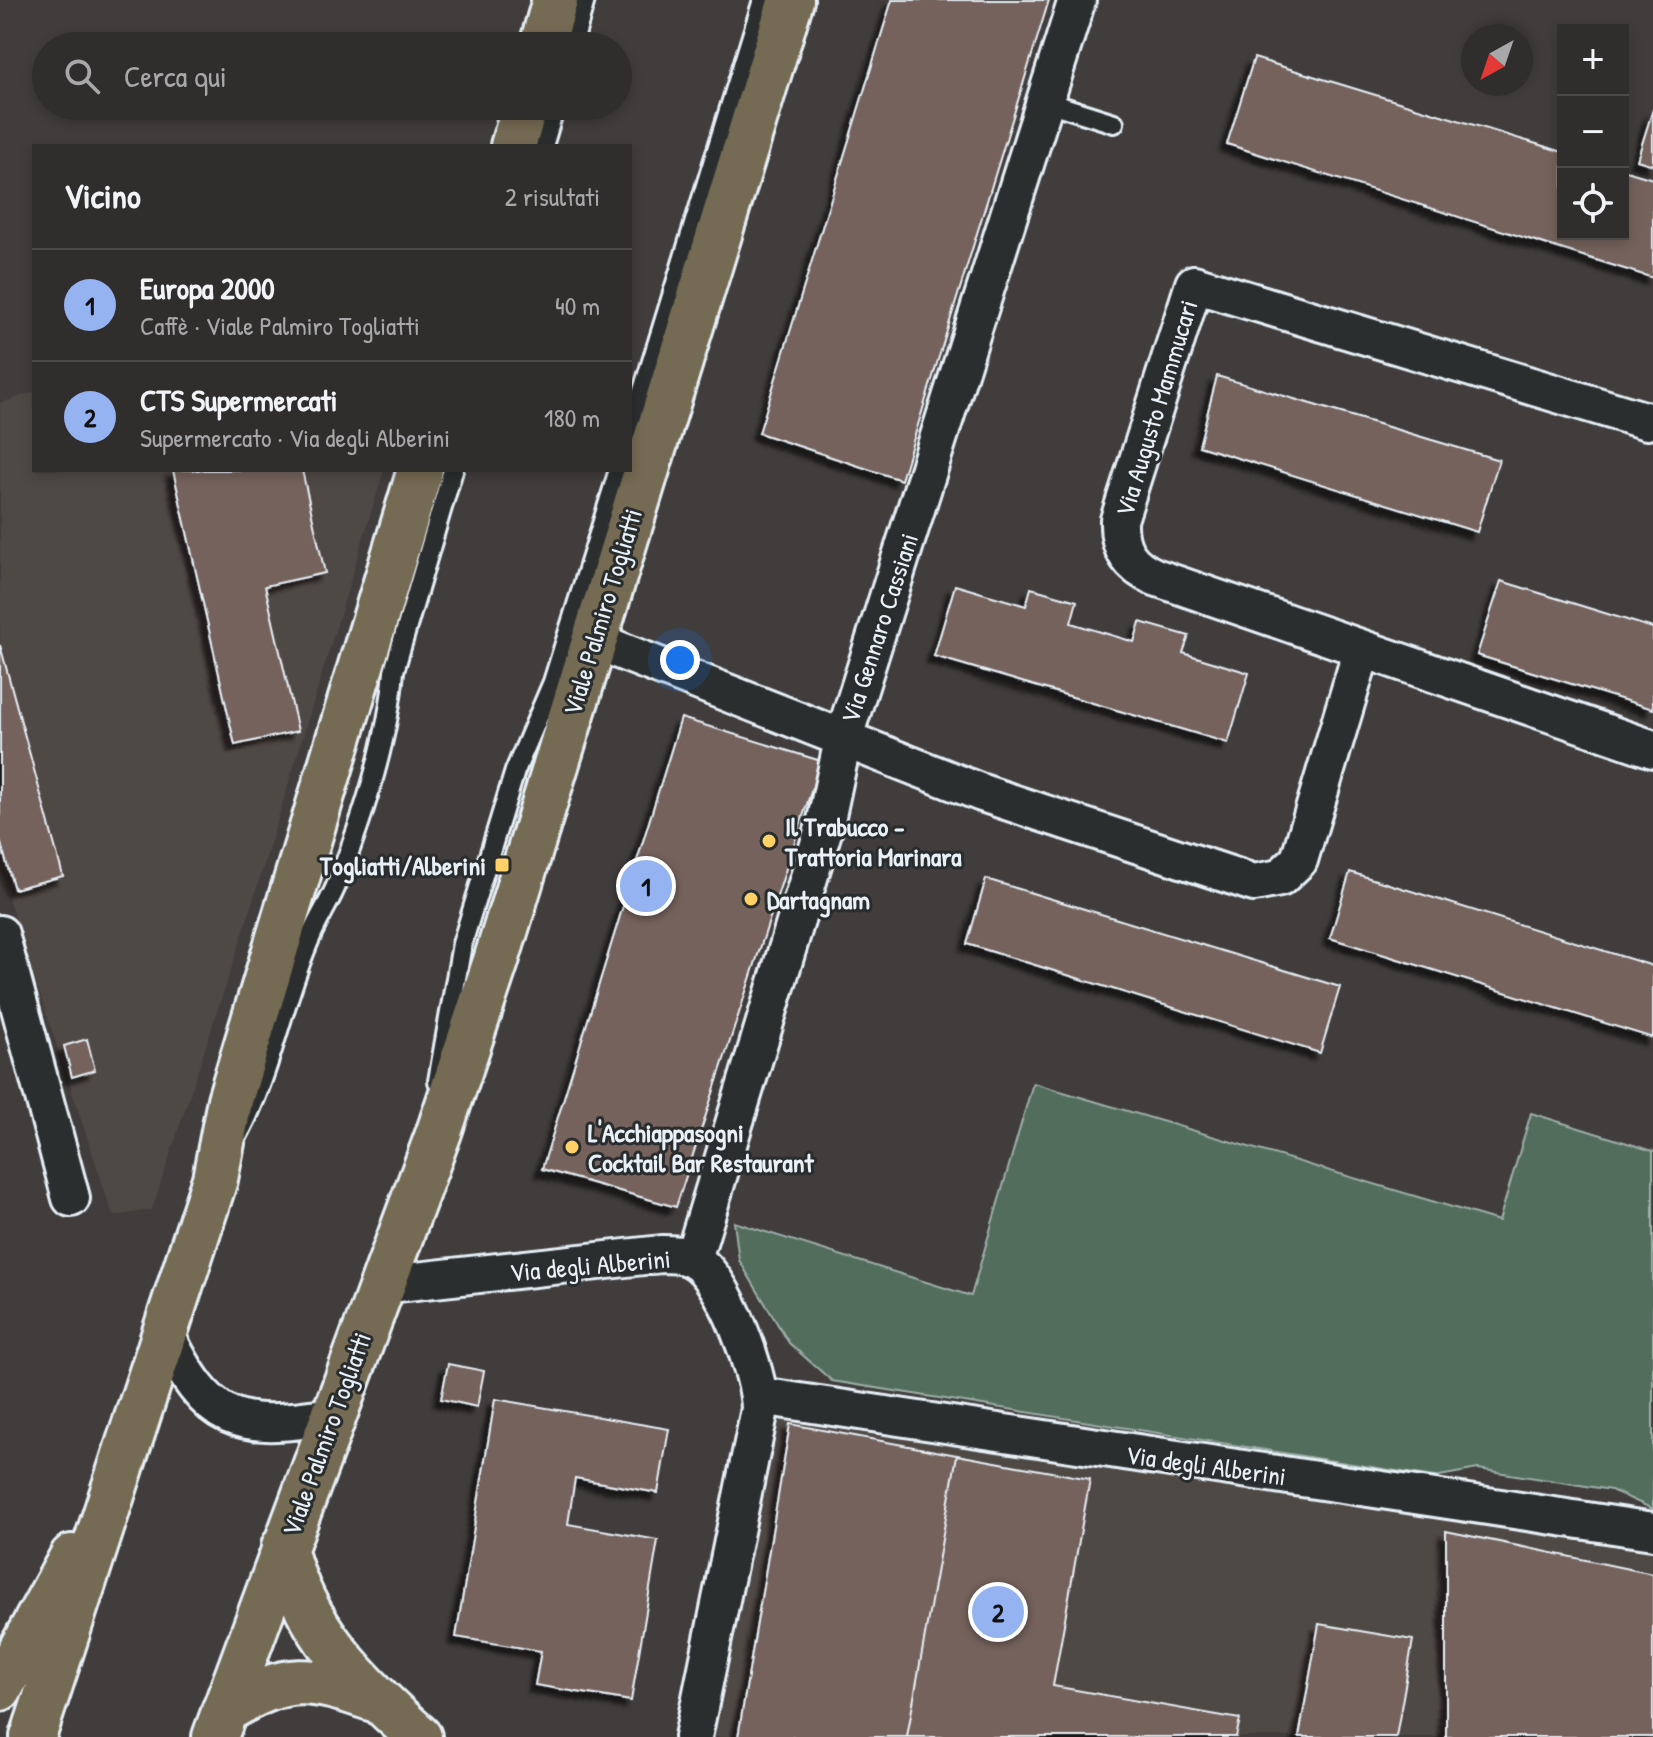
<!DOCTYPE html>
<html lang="it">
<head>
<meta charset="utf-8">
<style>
	body { margin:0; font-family:"Patrick Hand",sans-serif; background:#3c3a39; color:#f1f3f6 }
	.controls { position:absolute; right:24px; top:24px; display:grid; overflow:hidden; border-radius:0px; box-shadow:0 4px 12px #0003 }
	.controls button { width:72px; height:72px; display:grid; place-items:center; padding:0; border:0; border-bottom:2px solid #4b4a49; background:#302e2d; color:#f1f3f6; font:40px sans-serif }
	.compass { position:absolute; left:1461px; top:24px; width:72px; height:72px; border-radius:50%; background:#302e2d; box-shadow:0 4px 12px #0003; rotate:220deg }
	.you { position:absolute; left:680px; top:660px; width:28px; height:28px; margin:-20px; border:6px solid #fff; border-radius:50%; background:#1a73e8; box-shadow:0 0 0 12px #1a73e833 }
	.badge { display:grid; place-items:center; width:52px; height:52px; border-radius:50%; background:#95b2f1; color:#111; font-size:26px; font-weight:700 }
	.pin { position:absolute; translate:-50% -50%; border:4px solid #fff; box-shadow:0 2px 8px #0006 }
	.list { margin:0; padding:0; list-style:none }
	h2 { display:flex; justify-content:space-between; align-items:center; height:104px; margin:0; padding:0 32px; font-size:34px }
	h2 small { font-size:26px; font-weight:400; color:#a8a8aa }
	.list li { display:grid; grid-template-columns:52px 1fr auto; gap:24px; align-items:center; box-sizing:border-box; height:112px; padding:0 32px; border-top:2px solid #4b4a49 }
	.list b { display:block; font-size:30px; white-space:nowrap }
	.list p { margin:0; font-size:26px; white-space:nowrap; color:#a8a8aa }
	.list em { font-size:26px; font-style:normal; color:#a8a8aa }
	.icon { flex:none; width:44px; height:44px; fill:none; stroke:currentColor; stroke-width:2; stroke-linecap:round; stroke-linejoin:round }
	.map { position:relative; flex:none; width:1653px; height:1737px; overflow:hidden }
	.search { position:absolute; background:#302e2d; box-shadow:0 4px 12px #0003; left:32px; top:32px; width:600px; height:88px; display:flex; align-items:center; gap:20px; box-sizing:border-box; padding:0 28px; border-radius:44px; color:#a8a8aa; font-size:30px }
	.panel { position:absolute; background:#302e2d; box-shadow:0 4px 12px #0003; left:32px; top:144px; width:600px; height:328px; border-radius:0px }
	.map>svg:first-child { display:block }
</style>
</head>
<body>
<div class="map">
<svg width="1653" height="1737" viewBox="0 0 1653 1737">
	<defs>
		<filter id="shadow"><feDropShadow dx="-7" dy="7" stdDeviation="2" flood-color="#0009"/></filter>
	</defs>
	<rect width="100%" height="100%" fill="#403d3c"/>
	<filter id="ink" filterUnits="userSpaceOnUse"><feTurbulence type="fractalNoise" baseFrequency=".0125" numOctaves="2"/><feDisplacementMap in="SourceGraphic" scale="16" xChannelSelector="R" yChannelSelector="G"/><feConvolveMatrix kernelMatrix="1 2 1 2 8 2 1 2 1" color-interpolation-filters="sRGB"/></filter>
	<g filter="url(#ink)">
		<!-- built -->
		<path fill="#504845" d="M34,392V470H384L244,930L152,1210L113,1216L0,873V403Z
			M760,1409L1653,1531V1737H693Z"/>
		<!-- green -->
		<path fill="#526d5c" stroke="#9dafaa" stroke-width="2" d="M1033,1083L1499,1221L1531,1113L1653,1151V1509L1611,1490L1478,1469L1434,1477L832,1381L789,1343L739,1260L734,1222L971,1296Z"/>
		<!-- building -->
		<path fill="#74625b" stroke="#e8f1f8" stroke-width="2" filter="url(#shadow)" d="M892,0H1049L901,480L759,433Z
			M1254,58L1563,152V234H1623V170L1653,179V278L1227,144Z
			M1653,109V165L1637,160Z
			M1217,376L1499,460L1477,532L1199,446Z
			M173,470H302L325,573L265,586L298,731L235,745Z
			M1501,581L1653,628V709L1477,655Z
			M955,585L1026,606L1031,588L1077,601L1071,623L1134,642L1140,622L1189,636L1183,653L1249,673L1228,743L934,656Z
			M0,645L63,876L14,889L0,840Z
			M681,718L821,761L676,1207L542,1169Z
			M1350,872L1653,966V1038L1330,938Z
			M986,879L1340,987L1320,1053L967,944Z
			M87,1039L95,1070L72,1077L64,1046Z
			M448,1364L484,1371L477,1407L441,1399Z
			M495,1399L669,1429L658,1493L575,1478L568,1524L658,1540L631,1701L535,1685L541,1651L456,1637Z
			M790,1424L957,1455L907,1737H738Z
			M957,1455L1090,1479L1053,1686L1240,1719L1236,1737H907Z
			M1446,1531L1653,1574V1737H1446Z
			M1319,1624L1413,1640L1396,1737H1299Z"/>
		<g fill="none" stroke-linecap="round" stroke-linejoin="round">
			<!-- lane casing -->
			<g stroke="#e8f1f8" stroke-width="24">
				<path id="lane" d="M572,46L585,0
					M1044,101L1114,123
					M543,146L555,106
					M630,433L763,0
					M438,1081L462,944L515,771L553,682L619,470
					M238,1135C272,1072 282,1001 311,936C319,917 331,900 338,881C364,815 388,742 394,671L453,470"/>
			</g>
			<!-- street casing -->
			<g stroke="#e8f1f8" stroke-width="42">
				<path id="street" d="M1647,421L1194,284L1119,520C1118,549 1129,566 1155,577L1653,749
					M593,640L982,793L1254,883L1280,878L1299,860L1362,650
					M0,934L71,1198
					M693,1259L825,825L843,740L1077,0
					M380,1285L662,1254C672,1254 683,1254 692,1259C724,1274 760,1375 760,1409L693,1737
					M165,1333C209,1424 234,1431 332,1416
					M760,1396L1653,1531"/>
			</g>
			<!-- primary casing -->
			<g stroke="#e8f1f8" stroke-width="50">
				<path id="primary" d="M542,46L555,0
					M513,146L525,106
					M284,1547C303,1629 358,1682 419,1737
					M0,1688L72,1557
					M224,1711C288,1672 309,1677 377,1700
					M33,1737L215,1179L230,1100L420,470
					M215,1737L439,1132L496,961L791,0"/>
			</g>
			<!-- lane -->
			<use href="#lane" stroke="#2a2d2e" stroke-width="18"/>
			<!-- street -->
			<use href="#street" stroke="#2a2d2e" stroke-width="36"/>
			<!-- primary -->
			<use href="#primary" stroke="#746b52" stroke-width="44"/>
		</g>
	</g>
	<!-- markers -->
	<g fill="#ffd166" stroke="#2a2d2e" stroke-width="3">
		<circle cx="769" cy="841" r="8"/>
		<rect x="494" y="857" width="16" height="16" rx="4"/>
		<circle cx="751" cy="899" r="8"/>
		<circle cx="572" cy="1147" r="8"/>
	</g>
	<g text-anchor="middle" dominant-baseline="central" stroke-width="6" stroke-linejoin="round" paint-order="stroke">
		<!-- street labels -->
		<g font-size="26" fill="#e8f1f8" stroke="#2a2d2e">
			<text transform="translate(1156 408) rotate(-73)">Via Augusto Mammucari</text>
			<text transform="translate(602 612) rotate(-73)">Viale Palmiro Togliatti</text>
			<text transform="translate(879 628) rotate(-72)">Via Gennaro Cassiani</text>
			<text transform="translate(590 1265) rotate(-5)">Via degli Alberini</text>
			<text transform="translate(326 1434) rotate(-70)">Viale Palmiro Togliatti</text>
			<text transform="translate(1206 1465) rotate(8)">Via degli Alberini</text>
		</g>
		<!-- poi labels -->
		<g font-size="26" font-weight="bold" fill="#e8f1f8" stroke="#2a2d2e" text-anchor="start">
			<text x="785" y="826">Il Trabucco -<tspan x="785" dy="30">Trattoria Marinara</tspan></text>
			<text x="486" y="865" text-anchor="end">Togliatti/Alberini</text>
			<text x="767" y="899">Dartagnam</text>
			<text x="588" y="1132">L'Acchiappasogni<tspan x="588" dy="30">Cocktail Bar Restaurant</tspan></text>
		</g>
	</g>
</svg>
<div class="controls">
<button>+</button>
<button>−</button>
<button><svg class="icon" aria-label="locate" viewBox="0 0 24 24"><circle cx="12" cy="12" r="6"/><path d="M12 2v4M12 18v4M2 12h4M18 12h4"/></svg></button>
</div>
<svg class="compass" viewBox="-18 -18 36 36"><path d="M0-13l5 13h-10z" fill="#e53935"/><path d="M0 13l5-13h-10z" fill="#a8a8aa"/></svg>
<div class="you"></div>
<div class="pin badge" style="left:646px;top:886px">1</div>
<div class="pin badge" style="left:998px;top:1612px">2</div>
<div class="search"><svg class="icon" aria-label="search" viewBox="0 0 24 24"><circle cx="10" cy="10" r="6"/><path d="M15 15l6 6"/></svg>Cerca qui</div>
<section class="panel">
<h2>Vicino<small>2 risultati</small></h2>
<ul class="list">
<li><span class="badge">1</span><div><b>Europa 2000</b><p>Caffè · Viale Palmiro Togliatti</p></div><em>40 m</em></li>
<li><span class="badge">2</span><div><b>CTS Supermercati</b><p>Supermercato · Via degli Alberini</p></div><em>180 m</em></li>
</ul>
</section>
</div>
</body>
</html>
